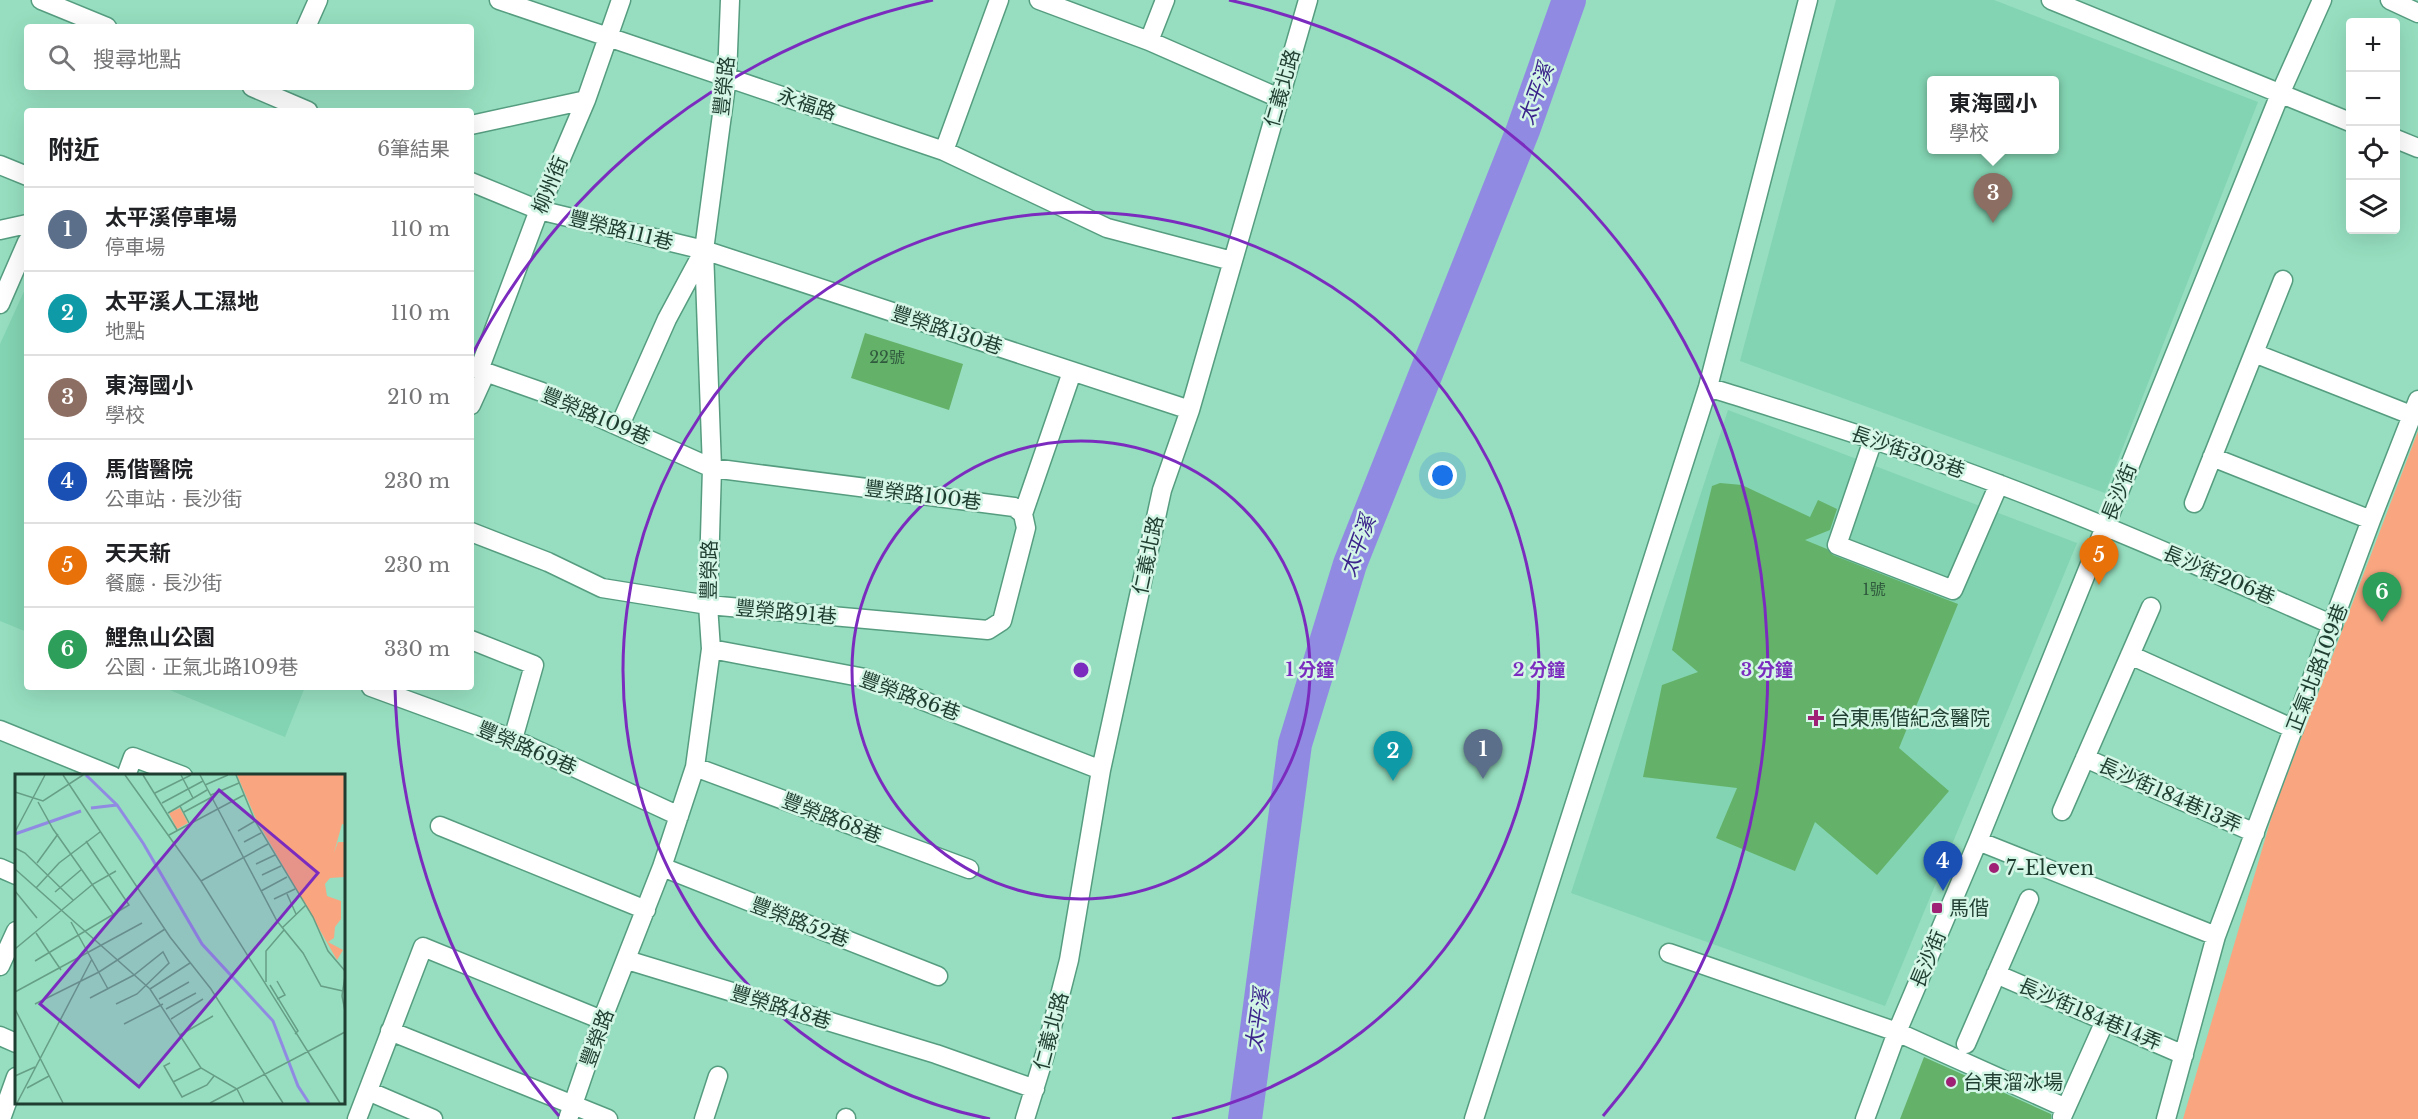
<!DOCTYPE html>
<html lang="zh-TW">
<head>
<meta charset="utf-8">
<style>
	body { margin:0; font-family:"Libre Baskerville","Noto Sans TC",serif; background:#f6f6f6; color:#202124 }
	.controls { position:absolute; right:18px; top:18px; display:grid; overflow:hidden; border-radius:6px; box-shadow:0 6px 24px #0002 }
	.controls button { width:54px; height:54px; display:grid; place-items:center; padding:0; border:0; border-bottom:2px solid #e0e0e0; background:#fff; color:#202124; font:30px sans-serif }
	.you { position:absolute; left:1443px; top:476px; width:21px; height:21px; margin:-15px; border:4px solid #fff; border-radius:50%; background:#1a73e8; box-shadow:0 0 0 9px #1a73e833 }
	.badge { display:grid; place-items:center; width:39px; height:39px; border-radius:50%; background:#db2777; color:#fff; font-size:20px; font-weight:700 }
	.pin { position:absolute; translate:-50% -50px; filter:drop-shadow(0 2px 3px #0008) }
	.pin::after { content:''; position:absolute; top:32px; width:21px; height:18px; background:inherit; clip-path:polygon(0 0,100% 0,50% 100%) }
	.popup { position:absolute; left:1927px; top:76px; width:132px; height:78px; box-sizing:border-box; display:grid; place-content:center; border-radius:6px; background:#fff; filter:drop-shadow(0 2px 4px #0005); font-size:20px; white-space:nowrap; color:#757577 }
	.popup b { font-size:22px; color:#202124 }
	.popup::after { content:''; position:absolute; left:50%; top:100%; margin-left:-12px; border:12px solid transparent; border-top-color:#fff }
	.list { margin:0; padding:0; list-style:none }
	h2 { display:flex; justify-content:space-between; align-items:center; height:78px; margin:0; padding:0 24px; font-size:26px }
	h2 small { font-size:20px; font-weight:400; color:#757577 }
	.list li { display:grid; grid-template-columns:39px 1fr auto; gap:18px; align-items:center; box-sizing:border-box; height:84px; padding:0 24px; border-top:2px solid #e0e0e0 }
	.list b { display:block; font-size:22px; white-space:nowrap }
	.list p { margin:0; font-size:20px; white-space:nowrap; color:#757577 }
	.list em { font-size:20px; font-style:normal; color:#757577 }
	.icon { flex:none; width:33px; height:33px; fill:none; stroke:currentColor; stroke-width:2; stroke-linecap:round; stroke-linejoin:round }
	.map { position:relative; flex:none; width:2418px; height:1119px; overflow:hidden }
	.search { position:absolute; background:#fff; box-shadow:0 6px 24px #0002; left:24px; top:24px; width:450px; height:66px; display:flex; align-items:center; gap:15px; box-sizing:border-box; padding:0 21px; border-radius:6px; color:#757577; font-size:22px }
	.panel { position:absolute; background:#fff; box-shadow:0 6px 24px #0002; left:24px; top:108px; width:450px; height:582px; border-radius:6px }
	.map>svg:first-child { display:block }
</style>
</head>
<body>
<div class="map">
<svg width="2418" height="1119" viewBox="0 0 2418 1119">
	<rect width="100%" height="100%" fill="#96debf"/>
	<!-- built -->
	<path fill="#83d4b2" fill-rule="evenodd" d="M1836,0H1994L2258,102L2105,493L1740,361ZM1932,80H2054V150H1932Z
		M27,285V632L0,621V344Z
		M1728,410L2077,543L1885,1006L1571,893Z
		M162,687H305L285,737Z"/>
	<!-- green -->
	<path fill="#f9a680" d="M2418,431V1119H2183L2273,812Z"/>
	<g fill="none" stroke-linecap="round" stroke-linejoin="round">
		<!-- river -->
		<path stroke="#908ae3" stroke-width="34" d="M1245,1119L1295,744L1350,564L1523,130L1569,0"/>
	</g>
	<!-- building -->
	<path fill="#64b269" d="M865,333L963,364L949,410L851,378Z
		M1720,483L1742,485L1810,517L1818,500L1837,509L1830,530L1805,540L1827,549L1833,555L1958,604L1899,748L1949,791L1877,875L1815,822L1795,871L1716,838L1737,788L1643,777L1662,685L1698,672L1672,650L1712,486Z
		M1924,1057L2051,1114V1119H1900Z"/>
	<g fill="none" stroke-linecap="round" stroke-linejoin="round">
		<!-- minor casing -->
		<g stroke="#569d80" stroke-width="21">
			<path id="minor" d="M41,0L107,27
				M499,0L944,151L1107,228L1232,261
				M1039,0L1149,41L1279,98
				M2051,0L2350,122
				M2390,0L2418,13
				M306,27L318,0
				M1149,41L1165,0
				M252,87L308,111
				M471,125L586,100
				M2396,139L2418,148
				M944,151L999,0
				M0,165L27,176
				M471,182L539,210L704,250L1190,410
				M0,230L27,224
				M0,304L27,242
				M2254,353L2411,415
				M471,367L542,392L712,468L1014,507L1023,514L1026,528L1002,621L988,630L708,605L602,588L548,562L471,532
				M479,370L539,210L586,100L621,0
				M1708,387C1806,418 1905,448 2001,485C2114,528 2223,577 2333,625
				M471,405L486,372
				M620,425L667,319L703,252
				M1873,440L1837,545L1953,590L1999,484
				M2212,457L2371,520
				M2194,503L2283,280
				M1023,514L1072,372
				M471,640L534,665L513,739
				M711,649L865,678L1101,770
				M2130,655L2294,729
				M371,687L513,739L679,816
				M0,730L113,776
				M2085,758L2255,833
				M695,767L969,869
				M126,776L133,757L183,776
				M2062,811L2151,607
				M440,826L646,910
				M1978,841L2216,936
				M662,867L938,976
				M0,868L16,875
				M1669,953L1897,1032L2066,1108
				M627,960L936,1054L1035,1089
				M0,966L16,931
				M1996,974L2184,1055
				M390,1031L608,1119
				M0,1036L16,1043
				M1966,1044L2029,899
				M368,1091L433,1119
				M2062,1117L2105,1021
				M1,1119L16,1077
				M357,1119L423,947L602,1020
				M568,1119L602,1020L662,867L695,767L711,649L708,605L712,468L704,250L727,77L730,0
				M704,1119L718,1076
				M846,1119V1118
				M1025,1119L1045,1054L1069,960L1101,770L1162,490L1190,410L1308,0
				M1474,1119L1708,387L1808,0
				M1865,1119L1897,1032L1978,841L2280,94L2322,0
				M2166,1119L2216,936L2371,520L2418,400"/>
		</g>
		<!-- minor -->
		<use href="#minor" stroke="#fff" stroke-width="18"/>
	</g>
	<!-- distance rings -->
	<g fill="none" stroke="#7b2cbf" stroke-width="3">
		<circle cx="1081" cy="670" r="229"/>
		<path d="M990 1119A458 458 0 1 1 1172 1119"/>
		<path d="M559 1116A686 686 0 0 1 395 688M473 353A686 686 0 0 1 933 0M1229 0A686 686 0 0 1 1603 1116"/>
	</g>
	<!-- markers -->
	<g fill="#9f2175" stroke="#d3f6e6" stroke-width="2">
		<path d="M1813 709h6v6h6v6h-6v6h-6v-6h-6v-6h6z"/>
		<circle cx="1994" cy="868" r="6"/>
		<rect x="1931" y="902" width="12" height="12" rx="3"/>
		<circle cx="1951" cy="1082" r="6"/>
	</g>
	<g text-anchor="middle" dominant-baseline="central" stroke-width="5" stroke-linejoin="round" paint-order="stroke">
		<!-- number labels -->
		<g font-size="16" fill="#305a3e">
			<text x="887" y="357">22號</text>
			<text x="1874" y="589">1號</text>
		</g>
		<!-- street labels -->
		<g font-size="20" fill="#1f3d30" stroke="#d3f6e6">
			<text transform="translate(724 86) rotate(-84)">豐榮路</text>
			<text transform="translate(1282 88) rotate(-74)">仁義北路</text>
			<text transform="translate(807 104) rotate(19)">永福路</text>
			<text transform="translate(550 185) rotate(-67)">柳州街</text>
			<text transform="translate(621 230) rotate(14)">豐榮路111巷</text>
			<text transform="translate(947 330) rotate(18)">豐榮路130巷</text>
			<text transform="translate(596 416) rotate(23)">豐榮路109巷</text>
			<text transform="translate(1908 452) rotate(19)">長沙街303巷</text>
			<text transform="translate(2119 492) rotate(-68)">長沙街</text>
			<text transform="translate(923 495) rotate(7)">豐榮路100巷</text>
			<text transform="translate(1148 555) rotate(-78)">仁義北路</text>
			<text transform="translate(709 570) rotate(-89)">豐榮路</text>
			<text transform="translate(2219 575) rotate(23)">長沙街206巷</text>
			<text transform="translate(786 612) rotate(5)">豐榮路91巷</text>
			<text transform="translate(2317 668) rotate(-69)">正氣北路109巷</text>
			<text transform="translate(910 696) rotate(20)">豐榮路86巷</text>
			<text transform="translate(527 748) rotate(23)">豐榮路69巷</text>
			<text transform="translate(2170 795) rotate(24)">長沙街184巷13弄</text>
			<text transform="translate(832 818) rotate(21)">豐榮路68巷</text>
			<text transform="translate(800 922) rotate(21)">豐榮路52巷</text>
			<text transform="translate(1928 959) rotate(-67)">長沙街</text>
			<text transform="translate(781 1007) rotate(17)">豐榮路48巷</text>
			<text transform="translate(2090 1014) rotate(23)">長沙街184巷14弄</text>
			<text transform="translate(1051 1031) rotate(-75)">仁義北路</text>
			<text transform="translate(597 1038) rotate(-70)">豐榮路</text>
		</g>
		<!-- poi labels -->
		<g font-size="20" fill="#1f3d30" stroke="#d3f6e6" text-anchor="start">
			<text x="1830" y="718">台東馬偕紀念醫院</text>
			<text x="2006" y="868">7-Eleven</text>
			<text x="1949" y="908">馬偕</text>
			<text x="1963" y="1082">台東溜冰場</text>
		</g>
		<!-- water labels -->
		<g font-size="21" font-style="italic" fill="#3c268c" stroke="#d3f6e6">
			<text transform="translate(1536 94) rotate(-70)">太平溪</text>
			<text transform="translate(1358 546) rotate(-70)">太平溪</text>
			<text transform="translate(1258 1020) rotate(-82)">太平溪</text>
		</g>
	</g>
	<!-- overview -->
	<g transform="translate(15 774)">
		<rect width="330" height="330" fill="#96debf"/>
		<path d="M222,1H330V51L327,50L319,79L323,68H330V103L315,104L310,110L312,122L326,127V145L320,153L319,164L313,168L328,176L322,186L241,45ZM165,34L173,49L162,55L154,39Z" fill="#f9a680"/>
		<path fill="none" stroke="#908ae3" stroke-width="3" d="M71,1L102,31L128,69L187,170L258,247L283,312L294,329M76,34L102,31M0,60L66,37"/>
		<path fill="none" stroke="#669e86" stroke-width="1.5" d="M48,1L155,163L196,215L268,329M110,1L186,107L325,329M128,1L162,56M166,1L178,24M185,1L262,147L288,179L306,212L328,217M221,1L240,47L298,143L313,177L330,197M190,11L213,1M0,18L28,27L68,1M140,19L176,1M196,21L224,9M23,28L38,55L98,140M147,29L188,7M165,32L174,49M169,38L197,23M153,39L192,16M223,57L240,47M0,58L30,1M154,61L229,21M229,68L246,59M0,74L10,79L58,126M22,89L43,60M241,90L260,81M0,95L135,215L186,294L222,315L229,329M247,101L266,92M186,107L253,70M21,114L44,89L85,58M0,117L22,144M246,117L272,103M40,118L67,95M272,120L281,140M259,125L280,115M56,148L93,215M267,154L291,131M21,159L46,196M0,175L78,110L101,97M20,187L114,131L71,67M330,202L327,222L330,237M251,208V177L269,156M255,211L283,257L280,260M135,215L175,189M0,218L127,149M75,224L119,201L148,178L154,189L122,220L101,230M144,225L174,208M262,225L270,221L262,207M20,230L84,198L150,155M0,235L48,329M151,235L181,219M156,245L188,225M109,250L148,230M165,261L198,242M155,289L149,292L167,323L192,311L199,302M0,302L20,293M158,308L186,294M12,314L34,302M2,329L77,185M195,329L330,258"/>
		<path fill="#7b2cbf" fill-opacity="0.15" stroke="#7b2cbf" stroke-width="3" d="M204,16L303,99L124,313L25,230Z"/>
		<rect width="330" height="330" fill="none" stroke="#1f3d30" stroke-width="3"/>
	</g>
	<circle cx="1081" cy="670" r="9" fill="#7b2cbf" stroke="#d3f6e6" stroke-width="3"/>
	<g font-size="18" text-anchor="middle" font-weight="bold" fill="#7b2cbf" stroke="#d3f6e6" stroke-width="5" stroke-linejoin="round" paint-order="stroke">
		<text x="1310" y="676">1 分鐘</text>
		<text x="1539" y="676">2 分鐘</text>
		<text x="1767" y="676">3 分鐘</text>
	</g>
</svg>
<div class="controls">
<button>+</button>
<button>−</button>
<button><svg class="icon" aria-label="locate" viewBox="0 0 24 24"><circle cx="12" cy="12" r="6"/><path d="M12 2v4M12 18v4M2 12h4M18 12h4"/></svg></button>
<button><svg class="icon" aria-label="layers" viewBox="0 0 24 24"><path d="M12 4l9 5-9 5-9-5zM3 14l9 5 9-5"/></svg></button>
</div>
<div class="you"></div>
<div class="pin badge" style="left:1483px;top:779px;background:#5c6f8a">1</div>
<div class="pin badge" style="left:1393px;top:781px;background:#0f9aa8">2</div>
<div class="pin badge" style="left:1993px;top:223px;background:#8d6e63">3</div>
<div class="popup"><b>東海國小</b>學校</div>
<div class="pin badge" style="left:1943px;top:891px;background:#1a4fb4">4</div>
<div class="pin badge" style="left:2099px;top:585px;background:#e8710a">5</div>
<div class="pin badge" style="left:2382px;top:622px;background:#2e9e5b">6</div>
<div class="search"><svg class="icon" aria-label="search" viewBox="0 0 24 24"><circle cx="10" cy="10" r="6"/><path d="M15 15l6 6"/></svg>搜尋地點</div>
<section class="panel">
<h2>附近<small>6筆結果</small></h2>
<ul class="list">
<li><span class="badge" style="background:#5c6f8a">1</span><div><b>太平溪停車場</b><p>停車場</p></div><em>110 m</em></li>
<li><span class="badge" style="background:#0f9aa8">2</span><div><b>太平溪人工濕地</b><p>地點</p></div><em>110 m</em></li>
<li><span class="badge" style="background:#8d6e63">3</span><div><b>東海國小</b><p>學校</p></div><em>210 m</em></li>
<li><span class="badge" style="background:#1a4fb4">4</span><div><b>馬偕醫院</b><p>公車站 · 長沙街</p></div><em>230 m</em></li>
<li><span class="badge" style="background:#e8710a">5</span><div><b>天天新</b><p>餐廳 · 長沙街</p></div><em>230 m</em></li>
<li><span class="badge" style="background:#2e9e5b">6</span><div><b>鯉魚山公園</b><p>公園 · 正氣北路109巷</p></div><em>330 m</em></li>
</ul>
</section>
</div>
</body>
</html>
